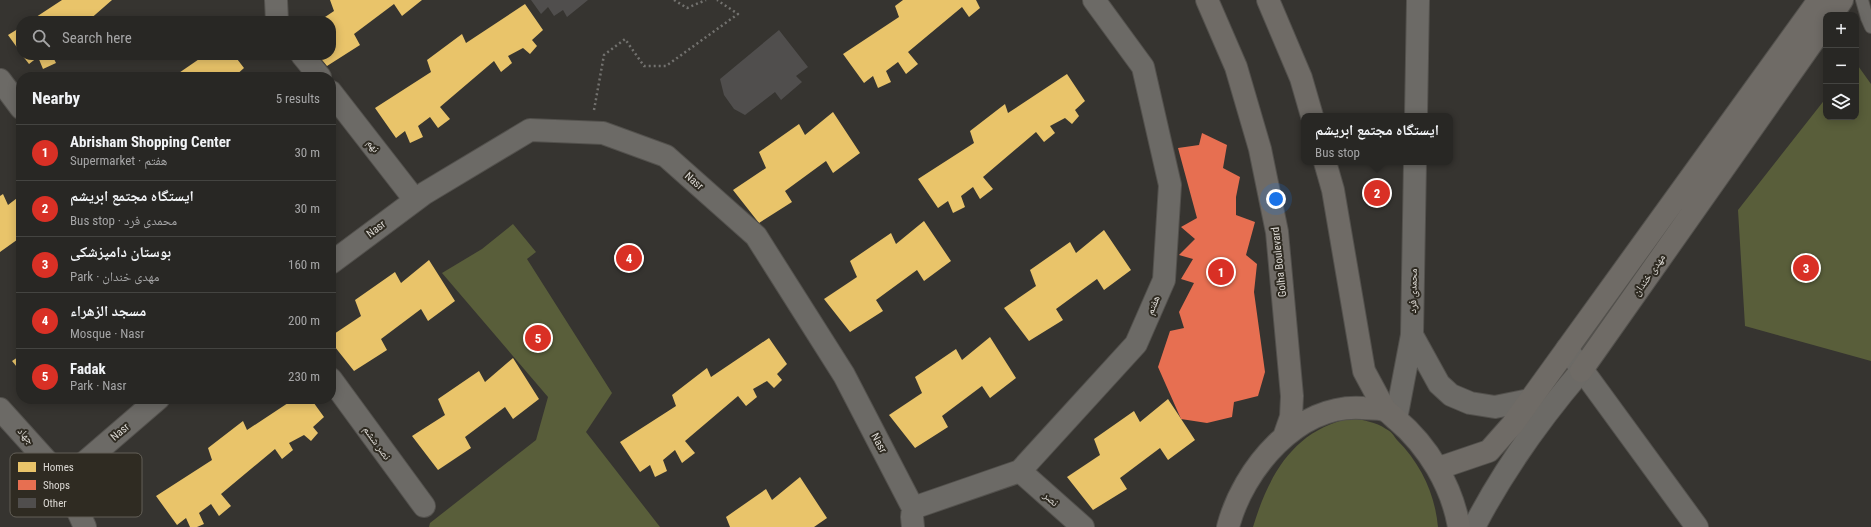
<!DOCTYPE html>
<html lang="en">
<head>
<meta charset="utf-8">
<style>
	body { margin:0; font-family:"Roboto Condensed","Noto Naskh Arabic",sans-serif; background:#302f2c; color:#f1f3f6 }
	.controls { position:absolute; right:12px; top:12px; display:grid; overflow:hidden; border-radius:8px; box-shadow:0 2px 10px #0003 }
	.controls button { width:36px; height:36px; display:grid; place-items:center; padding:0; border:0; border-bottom:1px solid #444441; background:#282724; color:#f1f3f6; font:20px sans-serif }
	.you { position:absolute; left:1276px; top:199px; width:14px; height:14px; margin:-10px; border:3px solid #fff; border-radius:50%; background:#1a73e8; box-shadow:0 0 0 6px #1a73e833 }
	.badge { display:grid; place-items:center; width:26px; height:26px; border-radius:50%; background:#d93025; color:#fff; font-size:13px; font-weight:700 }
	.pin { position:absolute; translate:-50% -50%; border:2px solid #fff; box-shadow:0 1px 4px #0006 }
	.popup { position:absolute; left:1301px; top:113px; width:152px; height:52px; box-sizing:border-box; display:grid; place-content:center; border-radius:8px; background:#282724; filter:drop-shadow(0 1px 3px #0005); font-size:13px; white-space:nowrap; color:#a5a5a6 }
	.popup b { font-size:15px; color:#f1f3f6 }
	.popup::after { content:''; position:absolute; left:50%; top:100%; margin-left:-8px; border:8px solid transparent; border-top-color:#282724 }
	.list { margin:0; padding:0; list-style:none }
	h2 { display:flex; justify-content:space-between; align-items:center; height:52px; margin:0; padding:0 16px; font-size:17px }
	h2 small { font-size:13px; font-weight:400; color:#a5a5a6 }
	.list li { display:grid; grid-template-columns:26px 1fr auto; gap:12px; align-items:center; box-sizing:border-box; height:56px; padding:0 16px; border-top:1px solid #444441 }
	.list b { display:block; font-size:15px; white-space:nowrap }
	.list p { margin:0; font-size:13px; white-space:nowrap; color:#a5a5a6 }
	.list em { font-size:13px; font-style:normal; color:#a5a5a6 }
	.icon { flex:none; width:22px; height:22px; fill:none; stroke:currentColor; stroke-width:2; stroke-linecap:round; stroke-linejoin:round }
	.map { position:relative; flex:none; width:1871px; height:527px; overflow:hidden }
	.search { position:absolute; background:#282724; box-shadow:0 2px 10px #0003; left:16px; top:16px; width:320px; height:44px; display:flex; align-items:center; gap:10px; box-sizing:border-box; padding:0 14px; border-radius:16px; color:#a5a5a6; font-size:15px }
	.panel { position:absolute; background:#282724; box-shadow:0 2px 10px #0003; left:16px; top:72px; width:320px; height:332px; border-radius:16px }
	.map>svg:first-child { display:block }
</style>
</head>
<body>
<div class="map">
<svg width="1871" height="527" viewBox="0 0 1871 527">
	<rect width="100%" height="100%" fill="#363430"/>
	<!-- green -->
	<path fill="#595e3a" d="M1856,63L1871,84V361L1745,326L1738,210L1826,98V117H1856Z
		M513,224L536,252L527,259L612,393L586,432L660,527H429L430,523L536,440L548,397L442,273L482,249Z
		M1351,418C1363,420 1376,422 1386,429C1391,431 1394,436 1397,440C1421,464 1435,494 1438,527H1253C1269,474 1294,430 1351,418Z"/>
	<!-- homes -->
	<path fill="#e9c46a" d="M62,0H112L88,21H30Z
		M330,0H422L402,16L394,4L354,34L360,45L327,66L318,55H331V21H319L334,11Z
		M903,0H976L980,8L969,17L962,7L908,52L918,64L906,74L898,62L886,71L891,82L878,88L873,76L864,83L843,54L899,17L895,6Z
		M525,4L543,30L532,40L537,46L530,54L523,48L508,56L512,63L501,72L494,61L440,107L450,119L438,128L430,117L418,126L423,137L410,143L405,131L396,138L375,108L431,72L427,60L462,34L466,43Z
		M21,27V53L8,35Z
		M22,55H52L56,63L43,69L38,57L29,64Z
		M205,55H234L244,68L234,77H173Z
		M1067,74L1085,101L1075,110L1079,116L1072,124L1065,118L1050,126L1055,133L1044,142L1036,132L983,177L993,189L980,199L973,187L961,196L965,207L953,213L948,201L938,208L918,179L974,143L970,131L1005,104L1008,113Z
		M833,112L860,153L833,173L826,161L785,191L792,202L759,223L733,190L766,168L759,152L799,124L805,135Z
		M3,194L8,205L21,195V237L0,252V196Z
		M924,221L951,261L924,281L917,270L876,300L883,311L850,332L824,299L857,277L850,261L891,233L896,244Z
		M1104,230L1131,270L1104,290L1097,279L1056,309L1063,320L1029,341L1004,308L1036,286L1030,270L1070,242L1076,253Z
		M429,260L455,301L428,321L421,309L381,339L387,350L354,371L331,342V336L361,316L355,300L395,272L401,283Z
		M990,337L1016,378L990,398L982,386L942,416L948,427L915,448L889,415L922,393L915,377L956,349L962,360Z
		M769,338L787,364L777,374L782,380L774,388L767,381L753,389L757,397L746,406L738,396L685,441L695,453L682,463L675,450L663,460L667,471L655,477L650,465L640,472L620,442L676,406L672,395L707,368L711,377Z
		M21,355V372L12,361Z
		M513,358L539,399L513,419L505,407L465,437L471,448L438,470L412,436L445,415L438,399L479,371L485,382Z
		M294,399H311L324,417L313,427L318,433L311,441L304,435L289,443L293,450L282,459L275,449L221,494L231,506L219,516L211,504L199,513L204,524L197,527H190L186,518L177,525L156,496L212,460L208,448L243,421L247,430Z
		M1168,399L1195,440L1168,460L1160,448L1120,478L1127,489L1093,510L1067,477L1100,455L1094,439L1134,411L1140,422Z
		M800,477L827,518L814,527H730L726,517L766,489L772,500Z"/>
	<!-- shops -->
	<path fill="#e76f51" d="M1202,133L1227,145L1223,168L1240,177L1236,197V215L1255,222L1246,255L1257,264L1254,292L1265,372L1258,396L1234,402L1232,417L1207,423L1181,419L1158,367L1170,331L1184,328L1179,312L1194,283L1181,279L1193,259L1179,255L1195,239L1181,227L1197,218L1178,148L1199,145Z"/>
	<!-- building -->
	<path fill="#504e4d" d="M531,0H588L567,17L563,10L554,16L548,7L541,14Z
		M779,30L808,67L796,76L802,82L781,100L775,92L745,115L734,109L724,95L720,79Z"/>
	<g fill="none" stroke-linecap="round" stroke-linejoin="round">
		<!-- service casing -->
		<g stroke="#53514d" stroke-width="14">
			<path id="service" d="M1862,0L1867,18L1871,27"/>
		</g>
		<!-- minor casing -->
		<g stroke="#53514d" stroke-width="24">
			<path id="minor" d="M276,0L277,21
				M302,55L320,77
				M0,80L21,108
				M331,92L415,200
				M1416,116L1418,0
				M331,263L425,193L530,130L603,133L666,156L756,236L844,375L913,508L912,517L913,527
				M1412,335L1439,384L1451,395L1470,403L1495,407L1530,400
				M1567,349L1697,527
				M331,379L424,506
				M0,409L64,480L85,527
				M1396,419L1412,335L1415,162
				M1020,471L1083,527
				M64,480L158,399
				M913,508L1020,471L1136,344L1164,280L1170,185L1143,67L1094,0"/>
		</g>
		<!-- tertiary casing -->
		<g stroke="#53514d" stroke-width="24">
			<path id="tertiary" d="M1474,527C1503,471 1540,419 1581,371"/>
		</g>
		<!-- secondary casing -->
		<g stroke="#53514d" stroke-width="24">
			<path id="secondary" d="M1207,0L1236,67L1260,149L1277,232L1292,396L1291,417L1284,437
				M1268,0L1301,78L1312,116
				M1832,15L1842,0
				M1325,162L1333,190L1364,371L1385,410
				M1581,371L1826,23
				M1439,468L1489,451L1512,425L1819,0
				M1228,527C1243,469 1298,403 1363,408C1369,409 1379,408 1384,410C1388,411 1393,417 1396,419C1428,446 1452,486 1459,527"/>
		</g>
		<!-- path -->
		<path stroke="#73726f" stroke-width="2.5" stroke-dasharray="2 3" stroke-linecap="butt" d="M674,0L687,8L706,0
			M594,110L604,55L625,39L644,66H666L738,14L717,0"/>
		<!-- service -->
		<use href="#service" stroke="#6c6a66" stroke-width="12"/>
		<!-- minor -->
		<use href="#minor" stroke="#6c6a66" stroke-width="22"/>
		<!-- tertiary -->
		<use href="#tertiary" stroke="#6c6a66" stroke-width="22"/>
		<!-- secondary -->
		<use href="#secondary" stroke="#6f6b66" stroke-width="22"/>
	</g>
	<g text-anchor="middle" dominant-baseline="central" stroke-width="4" stroke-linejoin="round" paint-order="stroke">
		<!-- street labels -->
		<g font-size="11" fill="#dcd9d4" stroke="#2f2b22">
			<text transform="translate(373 146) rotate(52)">نهم</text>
			<text transform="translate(694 181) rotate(41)">Nasr</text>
			<text transform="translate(376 229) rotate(-37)">Nasr</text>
			<text transform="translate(1279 262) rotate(-96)">Golha Boulevard</text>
			<text transform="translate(1649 275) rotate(-55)">مهدی خندان</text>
			<text transform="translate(1413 291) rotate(-89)">محمدی فرد</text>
			<text transform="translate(1153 305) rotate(-67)">هفتم</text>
			<text transform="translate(120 432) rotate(-41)">Nasr</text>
			<text transform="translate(26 436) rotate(47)">جهاد</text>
			<text transform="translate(377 443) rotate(54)">نصر ششم</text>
			<text transform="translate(879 443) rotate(62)">Nasr</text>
			<text transform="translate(1051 499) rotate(42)">نصر</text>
		</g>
	</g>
	<!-- legend -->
	<rect x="10" y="453" width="132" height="64" rx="6" fill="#2f2b22" stroke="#635f57" stroke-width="1"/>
	<rect x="18" y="462" width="18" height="10" fill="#e9c46a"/>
	<rect x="18" y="480" width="18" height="10" fill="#e76f51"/>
	<rect x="18" y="498" width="18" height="10" fill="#504e4d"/>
	<g font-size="11" fill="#dcd9d4">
		<text x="43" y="471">Homes</text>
		<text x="43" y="489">Shops</text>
		<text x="43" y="507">Other</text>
	</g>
</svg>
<div class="controls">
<button>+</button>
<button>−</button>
<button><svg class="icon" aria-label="layers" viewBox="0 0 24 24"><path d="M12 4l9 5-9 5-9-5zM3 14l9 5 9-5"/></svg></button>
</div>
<div class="you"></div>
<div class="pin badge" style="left:1221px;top:272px">1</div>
<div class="pin badge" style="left:1377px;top:193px">2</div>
<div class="popup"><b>ایستگاه مجتمع ابریشم</b>Bus stop</div>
<div class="pin badge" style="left:1806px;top:268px">3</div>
<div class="pin badge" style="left:629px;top:258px">4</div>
<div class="pin badge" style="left:538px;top:338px">5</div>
<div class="search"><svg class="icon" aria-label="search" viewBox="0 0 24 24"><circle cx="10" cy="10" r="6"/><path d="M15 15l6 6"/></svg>Search here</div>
<section class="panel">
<h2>Nearby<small>5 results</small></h2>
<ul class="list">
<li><span class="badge">1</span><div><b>Abrisham Shopping Center</b><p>Supermarket · هفتم</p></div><em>30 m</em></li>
<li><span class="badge">2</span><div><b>ایستگاه مجتمع ابریشم</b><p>Bus stop · محمدی فرد</p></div><em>30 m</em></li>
<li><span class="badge">3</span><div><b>بوستان دامپزشکی</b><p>Park · مهدی خندان</p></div><em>160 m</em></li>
<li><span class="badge">4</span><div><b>مسجد الزهراء</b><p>Mosque · Nasr</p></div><em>200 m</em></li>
<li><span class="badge">5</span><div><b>Fadak</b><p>Park · Nasr</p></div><em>230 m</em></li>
</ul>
</section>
</div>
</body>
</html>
